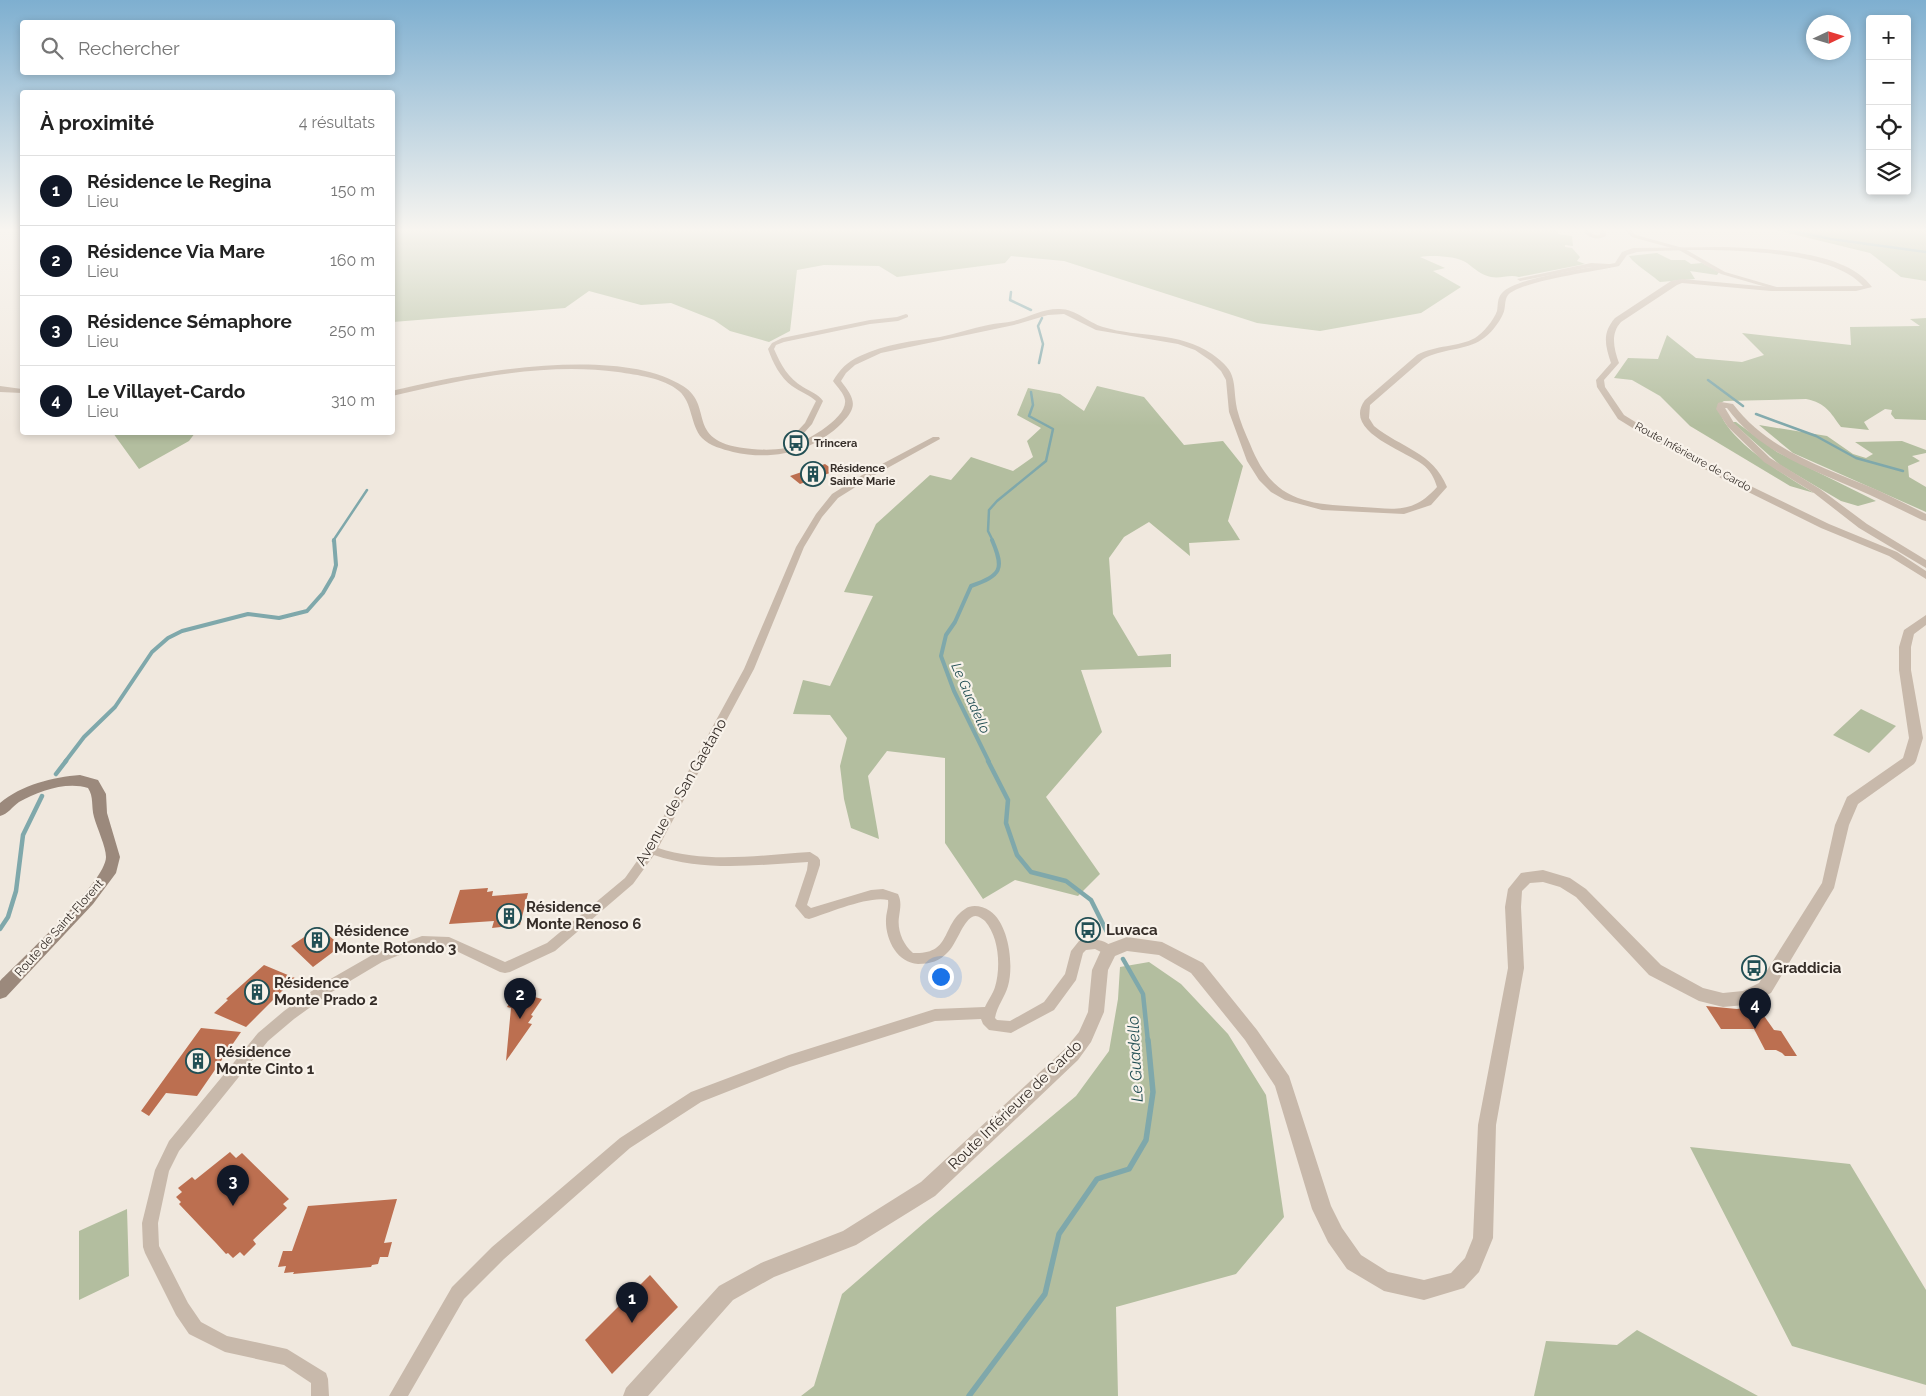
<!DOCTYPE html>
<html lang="fr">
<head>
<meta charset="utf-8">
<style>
  :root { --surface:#fff; --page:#f6f6f6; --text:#222; --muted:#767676; --line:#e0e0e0; --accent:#111827 }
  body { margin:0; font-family:Raleway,sans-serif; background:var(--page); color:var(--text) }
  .controls { position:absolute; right:15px; top:15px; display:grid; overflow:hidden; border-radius:5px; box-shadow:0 2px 8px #0003 }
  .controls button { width:45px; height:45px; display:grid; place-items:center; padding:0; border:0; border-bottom:1px solid var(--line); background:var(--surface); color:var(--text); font:25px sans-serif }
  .compass { position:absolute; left:1806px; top:15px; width:45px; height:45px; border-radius:50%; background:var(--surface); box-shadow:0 2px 8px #0003; rotate:86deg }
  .you { position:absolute; left:940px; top:976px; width:18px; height:18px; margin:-12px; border:4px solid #fff; border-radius:50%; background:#1a73e8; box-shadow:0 0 0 8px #1a73e833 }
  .badge { display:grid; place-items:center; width:32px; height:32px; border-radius:50%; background:var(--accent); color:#fff; font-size:16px; font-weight:700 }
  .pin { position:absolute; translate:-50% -41px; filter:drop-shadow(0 1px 2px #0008) }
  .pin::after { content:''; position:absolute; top:26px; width:18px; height:15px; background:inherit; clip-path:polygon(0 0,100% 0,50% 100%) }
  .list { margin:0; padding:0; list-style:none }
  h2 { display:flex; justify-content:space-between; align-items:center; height:65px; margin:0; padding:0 20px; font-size:21px }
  h2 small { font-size:16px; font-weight:400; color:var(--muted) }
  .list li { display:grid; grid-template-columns:32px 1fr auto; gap:15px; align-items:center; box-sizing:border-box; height:70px; padding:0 20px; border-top:1px solid var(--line) }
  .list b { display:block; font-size:19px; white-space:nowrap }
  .list p { margin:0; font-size:16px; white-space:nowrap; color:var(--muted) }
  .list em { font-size:16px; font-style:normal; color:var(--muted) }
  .icon { flex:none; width:28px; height:28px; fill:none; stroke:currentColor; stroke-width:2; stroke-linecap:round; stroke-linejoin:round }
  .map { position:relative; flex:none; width:1926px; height:1396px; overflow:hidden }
  .search { position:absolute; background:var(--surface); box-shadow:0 2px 8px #0003; left:20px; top:20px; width:375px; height:55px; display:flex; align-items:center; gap:12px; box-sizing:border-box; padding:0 18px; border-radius:5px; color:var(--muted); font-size:19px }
  .panel { position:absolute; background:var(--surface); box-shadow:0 2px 8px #0003; left:20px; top:90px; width:375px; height:345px; border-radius:5px }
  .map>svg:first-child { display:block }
  .green { fill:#b3be9f }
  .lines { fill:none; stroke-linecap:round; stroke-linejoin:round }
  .stream-far3 { stroke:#7fa8ab; stroke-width:2.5 }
  .stream-far2 { stroke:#7fa8ab; stroke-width:4 }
  .stream-far1 { stroke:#7fa8ab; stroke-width:4.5 }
  .stream { stroke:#7fa8ab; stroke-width:5.5 }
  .building { fill:#bc6f50 }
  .minor { fill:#c8b9ab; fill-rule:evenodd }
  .tertiary { fill:#c8b9ab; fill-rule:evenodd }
  .secondary { fill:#9b897c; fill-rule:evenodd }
  .labels { text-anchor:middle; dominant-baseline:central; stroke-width:4.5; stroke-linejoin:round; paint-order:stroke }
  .far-poi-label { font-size:11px; font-weight:bold; fill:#362e29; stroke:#f8f2ea; text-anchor:start }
  .far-street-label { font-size:11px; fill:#362e29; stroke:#f8f2ea }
  .street-label { font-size:12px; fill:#362e29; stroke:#f8f2ea }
  .water-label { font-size:14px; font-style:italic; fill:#224f54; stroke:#f8f2ea }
  .near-street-label { font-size:15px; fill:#362e29; stroke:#f8f2ea }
  .near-poi-label { font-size:15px; font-weight:bold; fill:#362e29; stroke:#f8f2ea; text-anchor:start }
  .near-water-label { font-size:16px; font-style:italic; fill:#224f54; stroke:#f8f2ea }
</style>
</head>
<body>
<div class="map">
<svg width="1926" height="1396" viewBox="0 0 1926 1396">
  <rect width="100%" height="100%" fill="#f0e8de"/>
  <path class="green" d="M393,230H1558V234L1572,236L1573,246L1565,245V247L1572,248L1580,257L1577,261L1585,264L1519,277C1509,274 1501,279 1491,277C1481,275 1475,269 1467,263C1457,256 1432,255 1420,257L1445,268L1433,271L1461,287L1421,313L1320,331L1257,323L1064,261L1011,256L1005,263L897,277L879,266L824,265L797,270L790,331L769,342L730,331L714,320L671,303L641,305L589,291L565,308L393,322Z
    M1776,230H1926V281L1901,277L1870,253Z
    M1657,253L1671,260H1685L1691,264L1702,263L1719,272L1717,275L1690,271L1695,279L1660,282C1652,275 1633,263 1629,256Z
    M1926,318V420L1895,419L1891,414L1892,410L1885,409L1864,422L1869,430L1841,427C1830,412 1826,403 1806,399L1724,401L1719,404C1717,435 1789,478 1814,493L1790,486L1690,426L1660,396L1632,380L1614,378L1628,358L1658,359L1667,335L1696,358L1742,362L1764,355L1742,333L1851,345L1850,327L1920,326L1910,319Z
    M1097,386L1144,397L1184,445L1223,441L1243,466L1228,521L1240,540L1189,543L1190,556L1149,522L1124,537L1109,558L1113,614L1138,656L1171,654V667L1081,670L1102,732L1046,797L1100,874L1078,896L1015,880L983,899L945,843V758L887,751L868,776L879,839L851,828L844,799L840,766L847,738L830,715L793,714L803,680L830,686L873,596L844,592L876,524L930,475L951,480L971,457L1013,471L1033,457L1027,441L1041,428L1017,415L1028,388L1060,394L1084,411Z
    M1732,422H1736L1777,452L1876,501L1858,506L1841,501L1780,465Z
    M1759,425L1827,436L1853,454L1866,458L1873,454L1855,442L1902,441L1926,450V453L1912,456L1920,461L1908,466L1909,477L1926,487V512L1793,453Z
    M113,433H195L189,441L139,469Z
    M1861,709L1896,726L1869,753L1833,735Z
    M1149,962L1181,984L1228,1034L1266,1095L1284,1217L1236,1274L1116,1307L1118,1396H801L814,1386L842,1294L924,1223L1076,1096L1109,1051L1118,999L1120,967Z
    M1690,1147L1850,1164L1926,1290V1385L1792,1346Z
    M127,1209L129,1276L79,1300V1231Z
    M1637,1330L1758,1396H1534L1546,1341L1617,1345Z"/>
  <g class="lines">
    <path class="stream-far3" d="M1788,230L1831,239L1926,252
      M1011,292L1010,300L1031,310
      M1039,363L1043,344L1038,326L1042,318
      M1708,380L1743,406
      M1756,414L1816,436L1856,458L1903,471
      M333,541L367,490
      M993,541L988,531L989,510L997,501L1046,461L1053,429L1029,416L1033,405L1031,392"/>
    <path class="stream-far2" d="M65,762L84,737L115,707L152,652L168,638L182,631L248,614L279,618L307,611L323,593L333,576L336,565L334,540
      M989,762L954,691L941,656L946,635L955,622L971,586C1001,575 1005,570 992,540"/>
    <path class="stream-far1" d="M988,761L1008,800L1006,823L1017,855L1031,872L1066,881L1091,900L1108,934
      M56,774L66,761
      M0,929L8,917L16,891L23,835L42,796
      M1123,959L1143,994L1148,1042"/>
    <path class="stream" d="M969,1396L1045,1294L1059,1234L1097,1179L1129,1169L1146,1140L1153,1092L1148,1040"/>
  </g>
  <path class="building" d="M825,464L835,471L800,484L790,476Z
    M488,888L487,892L493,891L492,896L528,893L520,925L492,928L494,921L449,924L460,890Z
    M319,927L341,946L313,967L291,946Z
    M264,965L295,978L246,1027L214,1013L228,1000L226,999Z
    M521,985L536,990L531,996L542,999L531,1015L533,1016L528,1023L532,1024L506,1061L511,1008L507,1007Z
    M1706,1006L1737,1009L1757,1006L1774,1030L1781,1031L1797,1056H1785L1782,1053L1776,1050H1765L1754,1029H1721Z
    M201,1028L241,1032L197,1096L166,1093L149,1116L141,1111Z
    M230,1152L236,1158L242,1153L289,1199L283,1204L287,1208L253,1240L256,1244L244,1256L240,1252L233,1258L228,1253L226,1254L216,1243L179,1204L181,1202L176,1197L182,1192L178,1188L192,1177L195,1180Z
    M397,1199L384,1243L392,1242L388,1257H380L378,1264L372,1265L371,1267L293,1274L294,1272L284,1273L286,1266L278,1267L283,1251H292L308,1206Z
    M650,1275L678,1307L612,1374L585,1340Z"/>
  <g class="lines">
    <path class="minor" d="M1583,230H1588C1591,234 1595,236 1600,235V230H1606V236C1597,241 1588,238 1583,230Z
      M1625,230H1631L1636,235L1683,248L1725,272L1783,289L1780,291L1721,274L1679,250L1632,237Z
      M1591,263L1609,264L1612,266L1609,268L1591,267L1520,281L1517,279Z
      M906,314L908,315V317L898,321L870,324L784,342L776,345L774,349C781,365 788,378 803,387C811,392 818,394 823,401L812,424L796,442L790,452H784L783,450L790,439L805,423L816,401C810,395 800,392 792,386C780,377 773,363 768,349L772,343L782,338L870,320L897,317Z
      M933,437H939L940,439L873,476L838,498L822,517L804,547L754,669L658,848C707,864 760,855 810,852L818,857L820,860V865L807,905L811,908L871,890L883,889L898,894C902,902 900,909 899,917C897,930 903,945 913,953C952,955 941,925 965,909C972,904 982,906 990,911C1009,924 1014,965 1008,986C1005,997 997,1006 995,1018L997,1020L1010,1021L1044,1002L1065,974L1071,951L1079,941C1090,937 1109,939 1115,951L1113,955L1109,956L1095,949L1086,950L1083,953L1076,980L1054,1010L1011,1033L989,1030L983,1024L981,1019L935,1021L790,1067L701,1102L630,1148L504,1259L464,1299L408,1396H389L452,1287L492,1247L620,1138L691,1092L789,1055L935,1009L985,1007C988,1000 993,994 995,987C1001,967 999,937 985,921C981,918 977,914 972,917C962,923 957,943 948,952C940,961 930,964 918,964C897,963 885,939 886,919C886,913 889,907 888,900C870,895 828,913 809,919L805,918L795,906L807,870L808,862C756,865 704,872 654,855L633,884L555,951L510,972L505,973L500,972L448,947L422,946L382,962L330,993L294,1019L268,1041L179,1151L169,1171L158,1223L159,1246L188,1303L201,1322L227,1336L287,1349L326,1373L328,1379L329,1396H311V1383L284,1365L225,1352L189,1334L176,1315L145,1253L143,1247L142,1223L155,1170L169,1141L258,1033L284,1011L320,985L374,954L422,936L449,937L505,962L547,943L625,878L647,847L744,669L796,547L816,514L832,494L867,472Z"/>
    <path class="tertiary" d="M1725,247C1767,249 1845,250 1872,287L1856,291H1771L1682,283L1677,285L1621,322C1610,334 1614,349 1619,363L1604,380L1605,387L1624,415L1650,431L1734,478L1829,524L1897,552L1926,571V579L1889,556L1821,528L1728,482L1644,435L1618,419L1597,387L1596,380L1611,363C1605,345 1602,333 1615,318L1671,281L1682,279L1771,287L1863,286C1827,244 1689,249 1637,252L1627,255L1619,266C1598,271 1520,281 1508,295C1504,300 1506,308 1503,314C1499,323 1490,335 1481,340C1467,350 1440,349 1423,359L1370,405L1369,418L1374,426C1401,448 1433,452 1447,487L1431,505L1404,514L1322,510L1285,500L1271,492L1259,480L1247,461L1229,412L1226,380L1221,371L1211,361L1195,350L1178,344L1096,330L1064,314L1048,315L1014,325L881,353L855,365L846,373L841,381C854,398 859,406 842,423C813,452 773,461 733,452C722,449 710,446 702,438C690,425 693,403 679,391C664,378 637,375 618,372C545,362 463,379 392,396V391C464,373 618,344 683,386C716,407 682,443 752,449C763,450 775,450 786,448C802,444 848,419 845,400C844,393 837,387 833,381C840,369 847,362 860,356C885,344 913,341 940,337C956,334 972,328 988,325C997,323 1005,323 1014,321C1029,317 1042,309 1058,309C1075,308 1087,322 1103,327C1139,338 1179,331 1212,354C1239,373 1232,381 1237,409C1240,421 1245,433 1250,444C1273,502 1305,504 1362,507C1395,509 1413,514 1437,487C1434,477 1430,470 1422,464C1404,450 1342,431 1365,400L1417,355C1435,345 1459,347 1475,338C1483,333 1494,320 1497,311C1498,306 1497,298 1502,293C1517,277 1590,268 1615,263L1622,252L1633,248Z
      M0,386L22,389V393L0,392Z
      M1721,402L1733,404C1768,451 1826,468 1877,490C1894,498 1910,506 1926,514V521L1922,520C1905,512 1888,503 1870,495C1820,472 1761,455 1727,408H1725L1734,423L1770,458L1820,489L1867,524L1926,560V568L1859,528L1814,493L1764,462L1728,427L1716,409L1718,403Z
      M1926,615V625L1914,634L1911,647V670L1923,738L1916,761L1914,764L1858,804L1849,825L1834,888L1771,993L1745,1005L1723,1007L1699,1001L1649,975L1576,897L1560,887L1543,882L1530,883L1522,891L1521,907L1524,968L1496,1125L1493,1238L1479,1272L1464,1288L1424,1300L1384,1291L1347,1269L1328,1242L1312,1209L1275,1086L1245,1040L1191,973L1159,955L1127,951L1115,956L1108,970L1104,1012L1091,1042L1078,1060L935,1196L856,1245L774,1277L733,1300L648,1396H623L626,1388L719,1286L761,1263L843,1231L921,1182L1066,1048L1079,1032L1088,1012L1092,970L1103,946L1127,937L1162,942L1203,963L1257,1030L1289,1076L1331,1206L1342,1228L1361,1255L1388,1272L1424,1280L1451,1273L1465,1258L1473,1238L1478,1125L1508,968L1505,907L1508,889L1521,873L1543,870L1570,878L1586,889L1661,965L1703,988L1723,993L1743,991L1759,983L1822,883L1835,825L1847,797L1903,758L1909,738L1899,670V647L1904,630Z"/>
    <path class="secondary" d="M80,775L98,780L106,794L107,813L120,857L116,873L93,904L6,997L0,999V981C20,960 106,882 106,857C106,847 97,828 94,817C91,806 94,797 88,788C67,781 38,791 19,802C12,807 8,814 0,816V803C21,785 53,777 80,775Z"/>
  </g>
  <linearGradient id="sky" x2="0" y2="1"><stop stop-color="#7eafd0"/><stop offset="0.54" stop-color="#f8f5f0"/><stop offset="1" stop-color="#f8f5f0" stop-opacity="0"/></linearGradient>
  <rect width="1926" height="426" fill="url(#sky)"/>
  <defs>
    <symbol id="bus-ring" viewBox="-11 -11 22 22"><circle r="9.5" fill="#f8f2ea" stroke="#224f54" stroke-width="1.5"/><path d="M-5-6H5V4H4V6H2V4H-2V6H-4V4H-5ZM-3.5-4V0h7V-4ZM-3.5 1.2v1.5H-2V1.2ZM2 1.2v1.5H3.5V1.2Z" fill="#224f54"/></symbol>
    <symbol id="building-ring" viewBox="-11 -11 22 22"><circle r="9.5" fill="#f8f2ea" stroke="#224f54" stroke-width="1.5"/><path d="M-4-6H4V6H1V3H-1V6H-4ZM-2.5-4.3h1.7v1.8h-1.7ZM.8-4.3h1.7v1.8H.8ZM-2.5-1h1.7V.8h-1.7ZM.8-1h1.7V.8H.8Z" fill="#224f54"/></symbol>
  </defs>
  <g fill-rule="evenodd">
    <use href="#bus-ring" x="782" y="429" width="28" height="28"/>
    <use href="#building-ring" x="799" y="460" width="28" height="28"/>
    <use href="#building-ring" x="495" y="902" width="28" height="28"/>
    <use href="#bus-ring" x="1074" y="916" width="28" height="28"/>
    <use href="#building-ring" x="303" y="926" width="28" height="28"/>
    <use href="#bus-ring" x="1740" y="954" width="28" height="28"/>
    <use href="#building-ring" x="243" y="978" width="28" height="28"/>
    <use href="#building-ring" x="184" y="1047" width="28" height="28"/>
  </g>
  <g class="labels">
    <g class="far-poi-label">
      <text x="814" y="443">Trincera</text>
      <text x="830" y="468">Résidence<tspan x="830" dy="13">Sainte Marie</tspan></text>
    </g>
    <g class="far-street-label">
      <text transform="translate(1693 457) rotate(29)">Route Inférieure de Cardo</text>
    </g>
    <g class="street-label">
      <text transform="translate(59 928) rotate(-48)">Route de Saint-Florent</text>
    </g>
    <g class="water-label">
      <text transform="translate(971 698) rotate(66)">Le Guadello</text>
    </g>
    <g class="near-street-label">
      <text transform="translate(681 792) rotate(-60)">Avenue de San Gaetano</text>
      <text transform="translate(1015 1105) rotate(-44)">Route Inférieure de Cardo</text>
    </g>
    <g class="near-poi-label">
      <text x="526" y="907">Résidence<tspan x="526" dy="17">Monte Renoso 6</tspan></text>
      <text x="1106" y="930">Luvaca</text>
      <text x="334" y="931">Résidence<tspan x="334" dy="17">Monte Rotondo 3</tspan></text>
      <text x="1772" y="968">Graddicia</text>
      <text x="274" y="983">Résidence<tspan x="274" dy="17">Monte Prado 2</tspan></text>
      <text x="216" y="1052">Résidence<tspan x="216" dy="17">Monte Cinto 1</tspan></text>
    </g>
    <g class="near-water-label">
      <text transform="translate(1135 1059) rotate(-93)">Le Guadello</text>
    </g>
  </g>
</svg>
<div class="controls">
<button>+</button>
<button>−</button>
<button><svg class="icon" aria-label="locate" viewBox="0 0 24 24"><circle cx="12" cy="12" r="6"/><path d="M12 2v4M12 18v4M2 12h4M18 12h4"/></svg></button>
<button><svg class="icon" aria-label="layers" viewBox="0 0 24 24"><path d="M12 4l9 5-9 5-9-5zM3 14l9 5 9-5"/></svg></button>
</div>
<svg class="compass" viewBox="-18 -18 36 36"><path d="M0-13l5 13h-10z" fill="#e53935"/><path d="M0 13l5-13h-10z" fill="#767676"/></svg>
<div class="you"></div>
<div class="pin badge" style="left:632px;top:1323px">1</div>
<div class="pin badge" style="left:520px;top:1019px">2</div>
<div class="pin badge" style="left:233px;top:1206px">3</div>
<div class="pin badge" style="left:1755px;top:1029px">4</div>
<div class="search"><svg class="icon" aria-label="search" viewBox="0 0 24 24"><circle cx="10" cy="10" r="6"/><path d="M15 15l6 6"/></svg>Rechercher</div>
<section class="panel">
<h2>À proximité<small>4 résultats</small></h2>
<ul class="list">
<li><span class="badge">1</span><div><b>Résidence le Regina</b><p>Lieu</p></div><em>150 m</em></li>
<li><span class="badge">2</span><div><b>Résidence Via Mare</b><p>Lieu</p></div><em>160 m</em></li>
<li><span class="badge">3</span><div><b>Résidence Sémaphore</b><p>Lieu</p></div><em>250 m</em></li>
<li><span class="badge">4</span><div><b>Le Villayet-Cardo</b><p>Lieu</p></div><em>310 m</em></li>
</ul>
</section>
</div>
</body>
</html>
